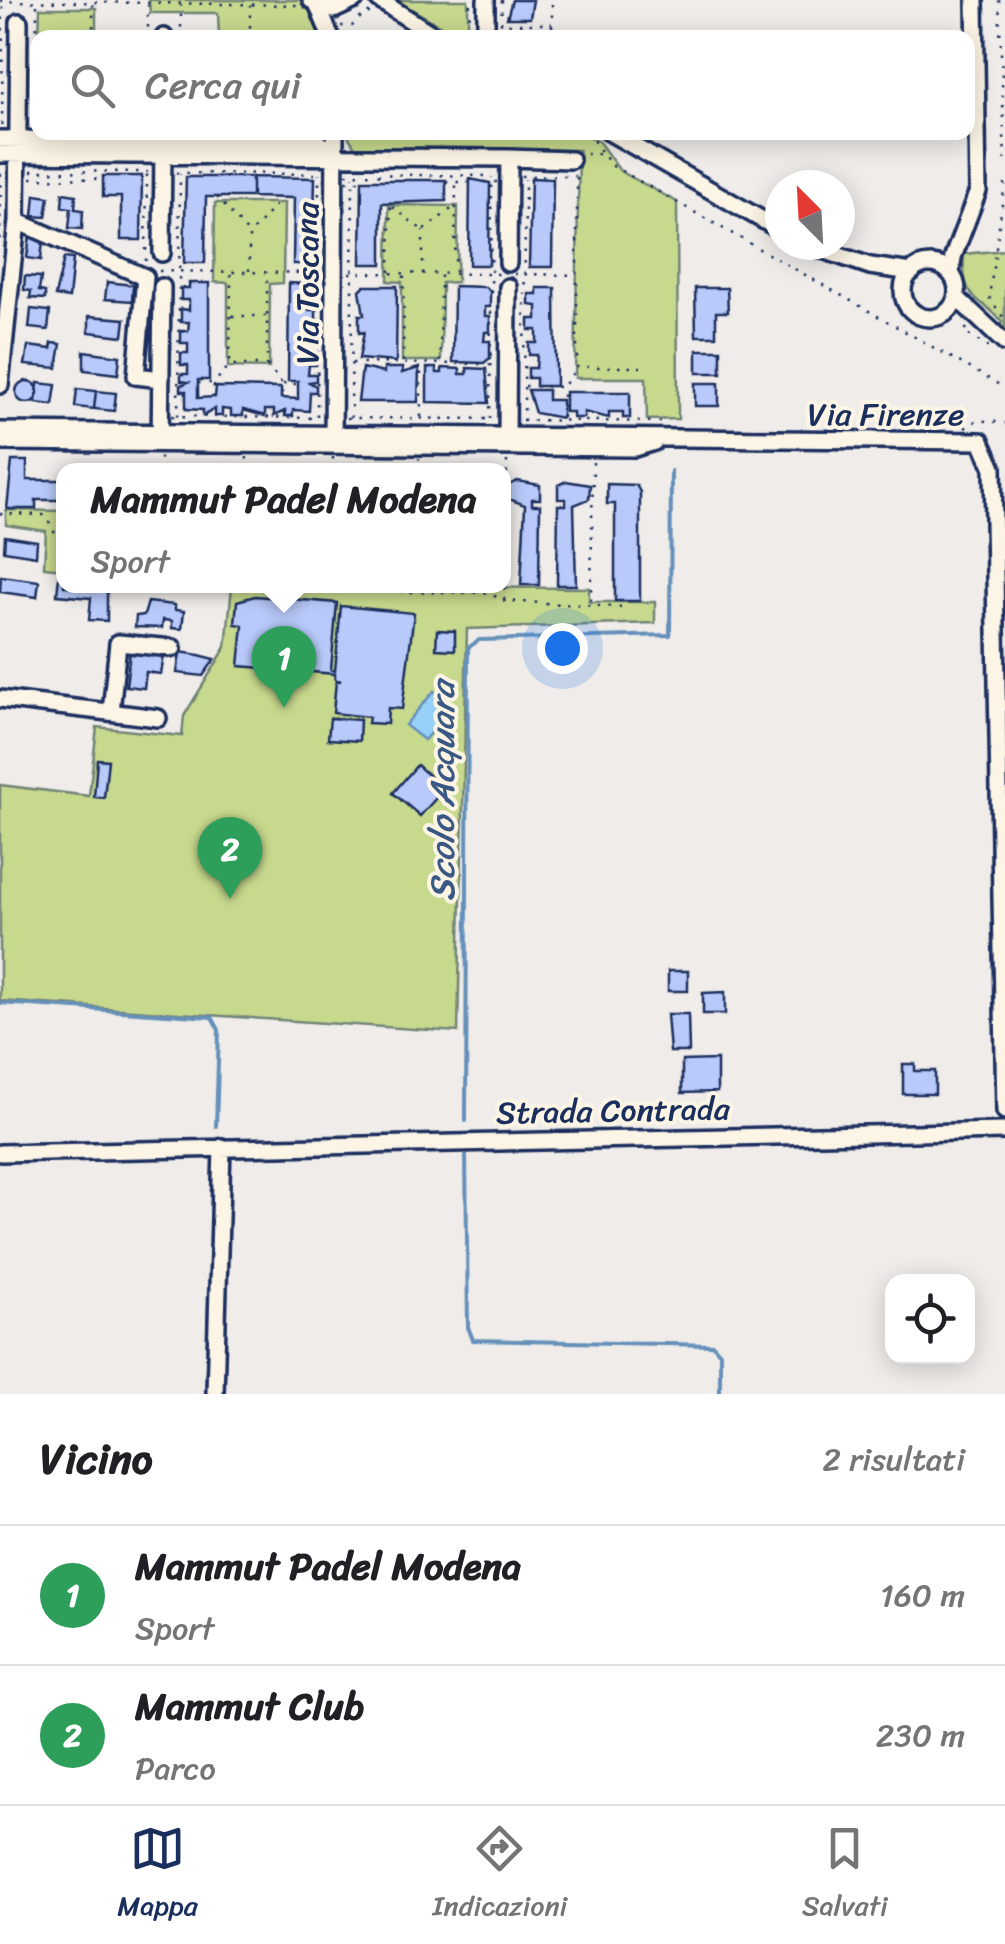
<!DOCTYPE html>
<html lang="it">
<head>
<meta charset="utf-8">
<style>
  :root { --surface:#fff; --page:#f2f2f2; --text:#202124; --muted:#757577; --line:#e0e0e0; --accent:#1b2f5e }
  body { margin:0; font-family:Sriracha,sans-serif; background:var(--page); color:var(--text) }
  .controls { position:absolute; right:30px; bottom:30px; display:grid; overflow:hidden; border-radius:20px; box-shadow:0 5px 25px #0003 }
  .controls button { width:90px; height:90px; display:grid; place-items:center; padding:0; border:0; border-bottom:2px solid var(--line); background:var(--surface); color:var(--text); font:50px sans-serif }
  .compass { position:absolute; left:765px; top:170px; width:90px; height:90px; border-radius:50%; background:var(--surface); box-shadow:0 5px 25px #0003; rotate:336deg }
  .you { position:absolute; left:562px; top:648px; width:35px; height:35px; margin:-25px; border:8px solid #fff; border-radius:50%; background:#1a73e8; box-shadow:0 0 0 15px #1a73e833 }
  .badge { display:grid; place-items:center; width:65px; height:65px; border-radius:50%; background:var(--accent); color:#fff; font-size:32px; font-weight:700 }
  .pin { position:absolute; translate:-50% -82px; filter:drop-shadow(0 2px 5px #0008) }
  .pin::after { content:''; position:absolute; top:52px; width:35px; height:30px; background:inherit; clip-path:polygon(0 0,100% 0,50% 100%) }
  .popup { position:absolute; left:56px; top:463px; width:455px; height:130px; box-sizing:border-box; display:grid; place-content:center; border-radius:20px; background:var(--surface); filter:drop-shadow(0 2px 8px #0005); font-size:32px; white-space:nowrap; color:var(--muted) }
  .popup b { font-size:38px; color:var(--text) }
  .popup::after { content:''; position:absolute; left:50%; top:100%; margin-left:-20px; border:20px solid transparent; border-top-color:var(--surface) }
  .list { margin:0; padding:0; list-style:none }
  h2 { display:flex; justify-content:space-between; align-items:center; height:130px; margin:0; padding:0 40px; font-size:42px }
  h2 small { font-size:32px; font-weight:400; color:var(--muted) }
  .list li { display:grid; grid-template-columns:65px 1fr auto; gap:30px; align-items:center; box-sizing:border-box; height:140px; padding:0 40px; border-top:2px solid var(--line) }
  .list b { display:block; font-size:38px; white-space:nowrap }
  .list p { margin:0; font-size:32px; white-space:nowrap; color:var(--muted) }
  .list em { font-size:32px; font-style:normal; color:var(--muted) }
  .icon { flex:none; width:55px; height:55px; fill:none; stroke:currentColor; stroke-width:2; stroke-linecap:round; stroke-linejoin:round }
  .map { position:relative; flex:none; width:1005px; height:1394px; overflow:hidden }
  .search { position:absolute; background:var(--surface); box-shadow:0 5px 25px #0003; left:30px; right:30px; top:30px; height:110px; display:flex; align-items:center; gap:25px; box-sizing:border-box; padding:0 35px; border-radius:20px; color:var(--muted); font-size:38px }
  .sheet { height:410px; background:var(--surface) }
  nav { display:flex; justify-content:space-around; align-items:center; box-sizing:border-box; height:140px; border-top:2px solid var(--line); background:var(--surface); font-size:28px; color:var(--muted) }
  nav a { display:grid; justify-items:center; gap:5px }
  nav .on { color:var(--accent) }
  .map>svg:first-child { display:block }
  .green { fill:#c7d98d; stroke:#718476; stroke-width:2.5 }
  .water { fill:#97d1f7; stroke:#6590ba; stroke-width:2.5 }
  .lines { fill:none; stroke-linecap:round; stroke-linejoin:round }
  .stream { stroke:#6590ba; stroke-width:4 }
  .building { fill:#b9cafa; stroke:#1b2f5e; stroke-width:2.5 }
  .minor-casing { stroke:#1b2f5e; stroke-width:22 }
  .path { stroke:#1b2f5e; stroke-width:2.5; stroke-dasharray:2.5 8; stroke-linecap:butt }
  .minor { stroke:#fcf5e5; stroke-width:15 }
  .labels { text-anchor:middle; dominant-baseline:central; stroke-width:8; stroke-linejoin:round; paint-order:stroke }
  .street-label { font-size:32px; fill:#1b2f5e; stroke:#fcf5e5 }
  .water-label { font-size:35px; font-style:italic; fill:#3a5884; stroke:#fcf5e5 }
</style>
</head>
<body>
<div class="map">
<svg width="1005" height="1394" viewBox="0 0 1005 1394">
  <rect width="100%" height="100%" fill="#efece9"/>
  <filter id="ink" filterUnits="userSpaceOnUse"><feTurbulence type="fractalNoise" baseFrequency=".01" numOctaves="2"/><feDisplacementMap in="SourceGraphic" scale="20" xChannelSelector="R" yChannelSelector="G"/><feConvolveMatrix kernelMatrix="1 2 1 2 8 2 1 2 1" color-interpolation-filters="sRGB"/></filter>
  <g filter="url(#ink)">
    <path class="green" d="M149,0H302L318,16L329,37H219L218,13H150Z
      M396,0H468V37H460Z
      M40,8H96V37H39Z
      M346,133H582L599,142L620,171L677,202L678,419L647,420L646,378H575L579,150L355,147Z
      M215,203H284L283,283L270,284L269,368L228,367V283L214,282Z
      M389,205L458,206L457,282L442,283L441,361H402V282L388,281Z
      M1005,250V334L1000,329L1002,321C979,296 961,301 964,254Z
      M6,510L64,511V569L44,567L46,531L6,525Z
      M232,586L589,588V602H655V623L467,629L458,1032L0,1001V785L89,796L97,727L182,736L184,716L226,647Z"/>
    <path class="water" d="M434,691L453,707L424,740L405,725Z"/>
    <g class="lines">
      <path class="stream" d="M0,1003L212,1017L219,1030L216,1126
        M466,1121L468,648L479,640L670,635L671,471
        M466,1155L468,1327L473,1340L713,1345L720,1353V1394
        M206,1394L213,1174"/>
    </g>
    <path class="building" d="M533,0L530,18H507L512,0Z
      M103,176H142L141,240H121V197H103Z
      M186,177H252V197H206L205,263H184Z
      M252,177L315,178L313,264H293L294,198L252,197Z
      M531,178L553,179L552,267H529Z
      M470,179L490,183L489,265H469Z
      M446,180V201L382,203V264H361L362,180Z
      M63,193L76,195L75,209L83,210L82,229L69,228L71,208L62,207Z
      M35,195L49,197L46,217L33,216Z
      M30,235L43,241L41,260L27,258Z
      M64,258L73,259L69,298L55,296Z
      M25,276L41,277L39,291L45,292V299L30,298L31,291L24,290Z
      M107,282L133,285L132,301L105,299Z
      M189,283H209V380H198V398L215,397L216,387L281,388V398L298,399V381H288L289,283L308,284L309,288L317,289V301H309V310H316V322H309V332H317L316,344H309V354H316V365H309L308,374H316V381L309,382L316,386V392H310L309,411L293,410V416H285V411L274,416V410H265V416L243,410V416H231V410L222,409V416H215V409L203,416V410L186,409V391H181V385L188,382L181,381V374H188V365H181V353H188V343H181V331H188L189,322H181V309L189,310V300H181V288H189Z
      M364,286H397L396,362L359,359L364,332L359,333V315H364L360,290Z
      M454,286L485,287L490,291V307H485V316H490V332H485L484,341H490V358L484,363L453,362Z
      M537,288H555L556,386H536V378H528V368H536L537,355H529V343H537V330H529V319H537V306L529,305V294H537Z
      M695,288H727L728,312H716V336H696Z
      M31,309L50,311L48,330L29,328Z
      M89,316L125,319L123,336L89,332Z
      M52,343L61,344L57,368L25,365L28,346L51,349Z
      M697,350H721V373H697Z
      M84,351L120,356L118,374L84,370Z
      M362,368L384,373V368H403L402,373L419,368L418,402H358Z
      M427,368H436L437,373H442V368L460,369V374H467V368L486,369L489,403L427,402Z
      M16 392a11 11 0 1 1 22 0a11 11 0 1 1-22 0Z
      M38,383L56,385L53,405L36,403Z
      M695,383H719V406H695Z
      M77,389L96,391L94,409L75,407Z
      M528,390H548V400H562V418L535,413Z
      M96,391L116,393L114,411L94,409Z
      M565,392H630V418H623V412H609V418L584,412V418H573V412H565Z
      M12,461H27V480H64V500H36V509H7Z
      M517,481L540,485V499H532V505H540L539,585H521L525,505L509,499V485Z
      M566,481L590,485L589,499L574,505L576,585H557L558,505H566V499H558V485Z
      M607,484L636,485L640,492V601H615V504H607Z
      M5,536L37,541L36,556L4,551Z
      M1,576L39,581L37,597L0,592Z
      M59,576L64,577V586H107V621L89,620L91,598L57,595Z
      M255,596L337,603L331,670L335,671L341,606L414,613L402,709L388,708L387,724L368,723L369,717L333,713L336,681H341L335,679V674L239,666L243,625L235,624L237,601Z
      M148,602L175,605V610L184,611L182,629L172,628V621L163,620L162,628L135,627L136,616L144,615Z
      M437,630L455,631V650L436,649Z
      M130,651L164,655L161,674L146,672L144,688L126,686Z
      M180,652L199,655L215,659L203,676L177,673Z
      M330,718L360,720L359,741L328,739Z
      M97,759L108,760L104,798L94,797Z
      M417,765L444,789L420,816L393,793Z
      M668,971H688V991H668Z
      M725,992V1014H703V993Z
      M667,1014H688L689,1052H670Z
      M717,1060V1092L682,1093V1061Z
      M903,1064H915V1071H935V1094H903Z"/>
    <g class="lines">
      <defs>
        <path id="minor" d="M311,0L334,10L355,0
          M379,0L438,38
          M318,6L331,38
          M164,38V37
          M486,38V0
          M609,132L780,230
          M0,139L318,142L335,154
          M0,154L509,158L508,263
          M509,158L571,160
          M17,221L145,277L136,376L161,379
          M808,245L870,266L912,272
          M162,253L163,146
          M903 291a27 27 0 1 1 54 0a27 27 0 1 1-54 0Z
          M951,274L953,257L978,191L975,0
          M957,298L1005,343
          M0,385L17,221L19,22
          M0,431L981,441L993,468L1005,1111
          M0,442L635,448L654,442
          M160,443L162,287
          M333,443L335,132
          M507,443L508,287
          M0,699L158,718
          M111,712L118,643L173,648
          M0,1153L1005,1131
          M215,1394L222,1147"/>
      </defs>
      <use href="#minor" class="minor-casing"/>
      <path class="path" d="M502,0L501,24H552
        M999,0L1005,161
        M0,1L298,5
        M341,26H352L364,14L373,12
        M93,38V4
        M148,38V5
        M181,38V5
        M250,38V5
        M469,38L470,0
        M552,38V0
        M36,123L37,1
        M2,125L3,3
        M587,132L611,165L1005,388
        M586,154H603
        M31,171L148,172
        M176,173L323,174
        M346,174L493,176
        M521,176H577
        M577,177V367H641
        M31,178L103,179
        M346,181H362
        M446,182H470
        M484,182H497
        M1005,183L989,297L1005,320
        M217,197L249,234
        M393,207L422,230
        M424,230L454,207
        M0,239L1,168
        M146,261L147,174
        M159,271L321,273
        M249,271V235L282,198
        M390,272L391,203
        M455,272L456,182
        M349,273L501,274
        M231,274L230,365H267V272
        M423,274V231
        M514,274L577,275
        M232,316H267
        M967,328L964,332L991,349
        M403,362L404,275
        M440,362L441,275
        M352,363L489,364
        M267,365L282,384V398
        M198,383H212
        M283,384H298
        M525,386L563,387L577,367
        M213,398L214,383L230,365
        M172,416L319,418
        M178,416L180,174
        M317,416L319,174
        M421,417V365
        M347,418L494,419
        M351,418L353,176
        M563,418V387
        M490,419L492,177
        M522,420L669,422
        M524,421L525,179
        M965,428L977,420L1005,423
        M160,470V457
        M246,470L247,456
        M333,470V457
        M419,470V458
        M0,514L45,515L64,550
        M328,586L337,591L489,593L504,601L622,607
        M504,600L507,459
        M591,601L593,459"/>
      <use href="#minor" class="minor"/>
    </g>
  </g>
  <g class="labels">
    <g class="street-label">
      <text transform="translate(307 283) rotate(-90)">Via Toscana</text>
      <text x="886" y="414">Via Firenze</text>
      <text transform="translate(613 1111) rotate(-1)">Strada Contrada</text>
    </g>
    <g class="water-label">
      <text transform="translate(442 791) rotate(-90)">Scolo Acquara</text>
    </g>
  </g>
</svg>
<div class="controls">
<button><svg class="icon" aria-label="locate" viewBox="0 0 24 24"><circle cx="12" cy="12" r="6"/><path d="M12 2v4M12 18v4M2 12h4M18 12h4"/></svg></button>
</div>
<svg class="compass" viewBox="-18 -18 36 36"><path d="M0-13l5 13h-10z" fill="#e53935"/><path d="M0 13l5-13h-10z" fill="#757577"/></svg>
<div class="you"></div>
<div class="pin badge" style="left:284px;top:708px;background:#2e9e5b">1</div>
<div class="popup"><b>Mammut Padel Modena</b>Sport</div>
<div class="pin badge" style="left:230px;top:899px;background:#2e9e5b">2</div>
<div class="search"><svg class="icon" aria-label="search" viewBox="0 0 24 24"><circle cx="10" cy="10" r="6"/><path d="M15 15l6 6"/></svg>Cerca qui</div>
</div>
<section class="sheet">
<h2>Vicino<small>2 risultati</small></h2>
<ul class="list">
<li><span class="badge" style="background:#2e9e5b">1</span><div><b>Mammut Padel Modena</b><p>Sport</p></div><em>160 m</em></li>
<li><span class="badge" style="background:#2e9e5b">2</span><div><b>Mammut Club</b><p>Parco</p></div><em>230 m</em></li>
</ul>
</section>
<nav>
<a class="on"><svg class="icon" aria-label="map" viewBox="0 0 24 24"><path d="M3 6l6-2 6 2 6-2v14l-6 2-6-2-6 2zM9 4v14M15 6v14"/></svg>Mappa</a>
<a><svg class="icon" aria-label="directions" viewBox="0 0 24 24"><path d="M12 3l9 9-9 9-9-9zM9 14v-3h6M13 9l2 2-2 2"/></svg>Indicazioni</a>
<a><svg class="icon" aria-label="saved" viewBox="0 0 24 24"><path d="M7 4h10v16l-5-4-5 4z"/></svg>Salvati</a>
</nav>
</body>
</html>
